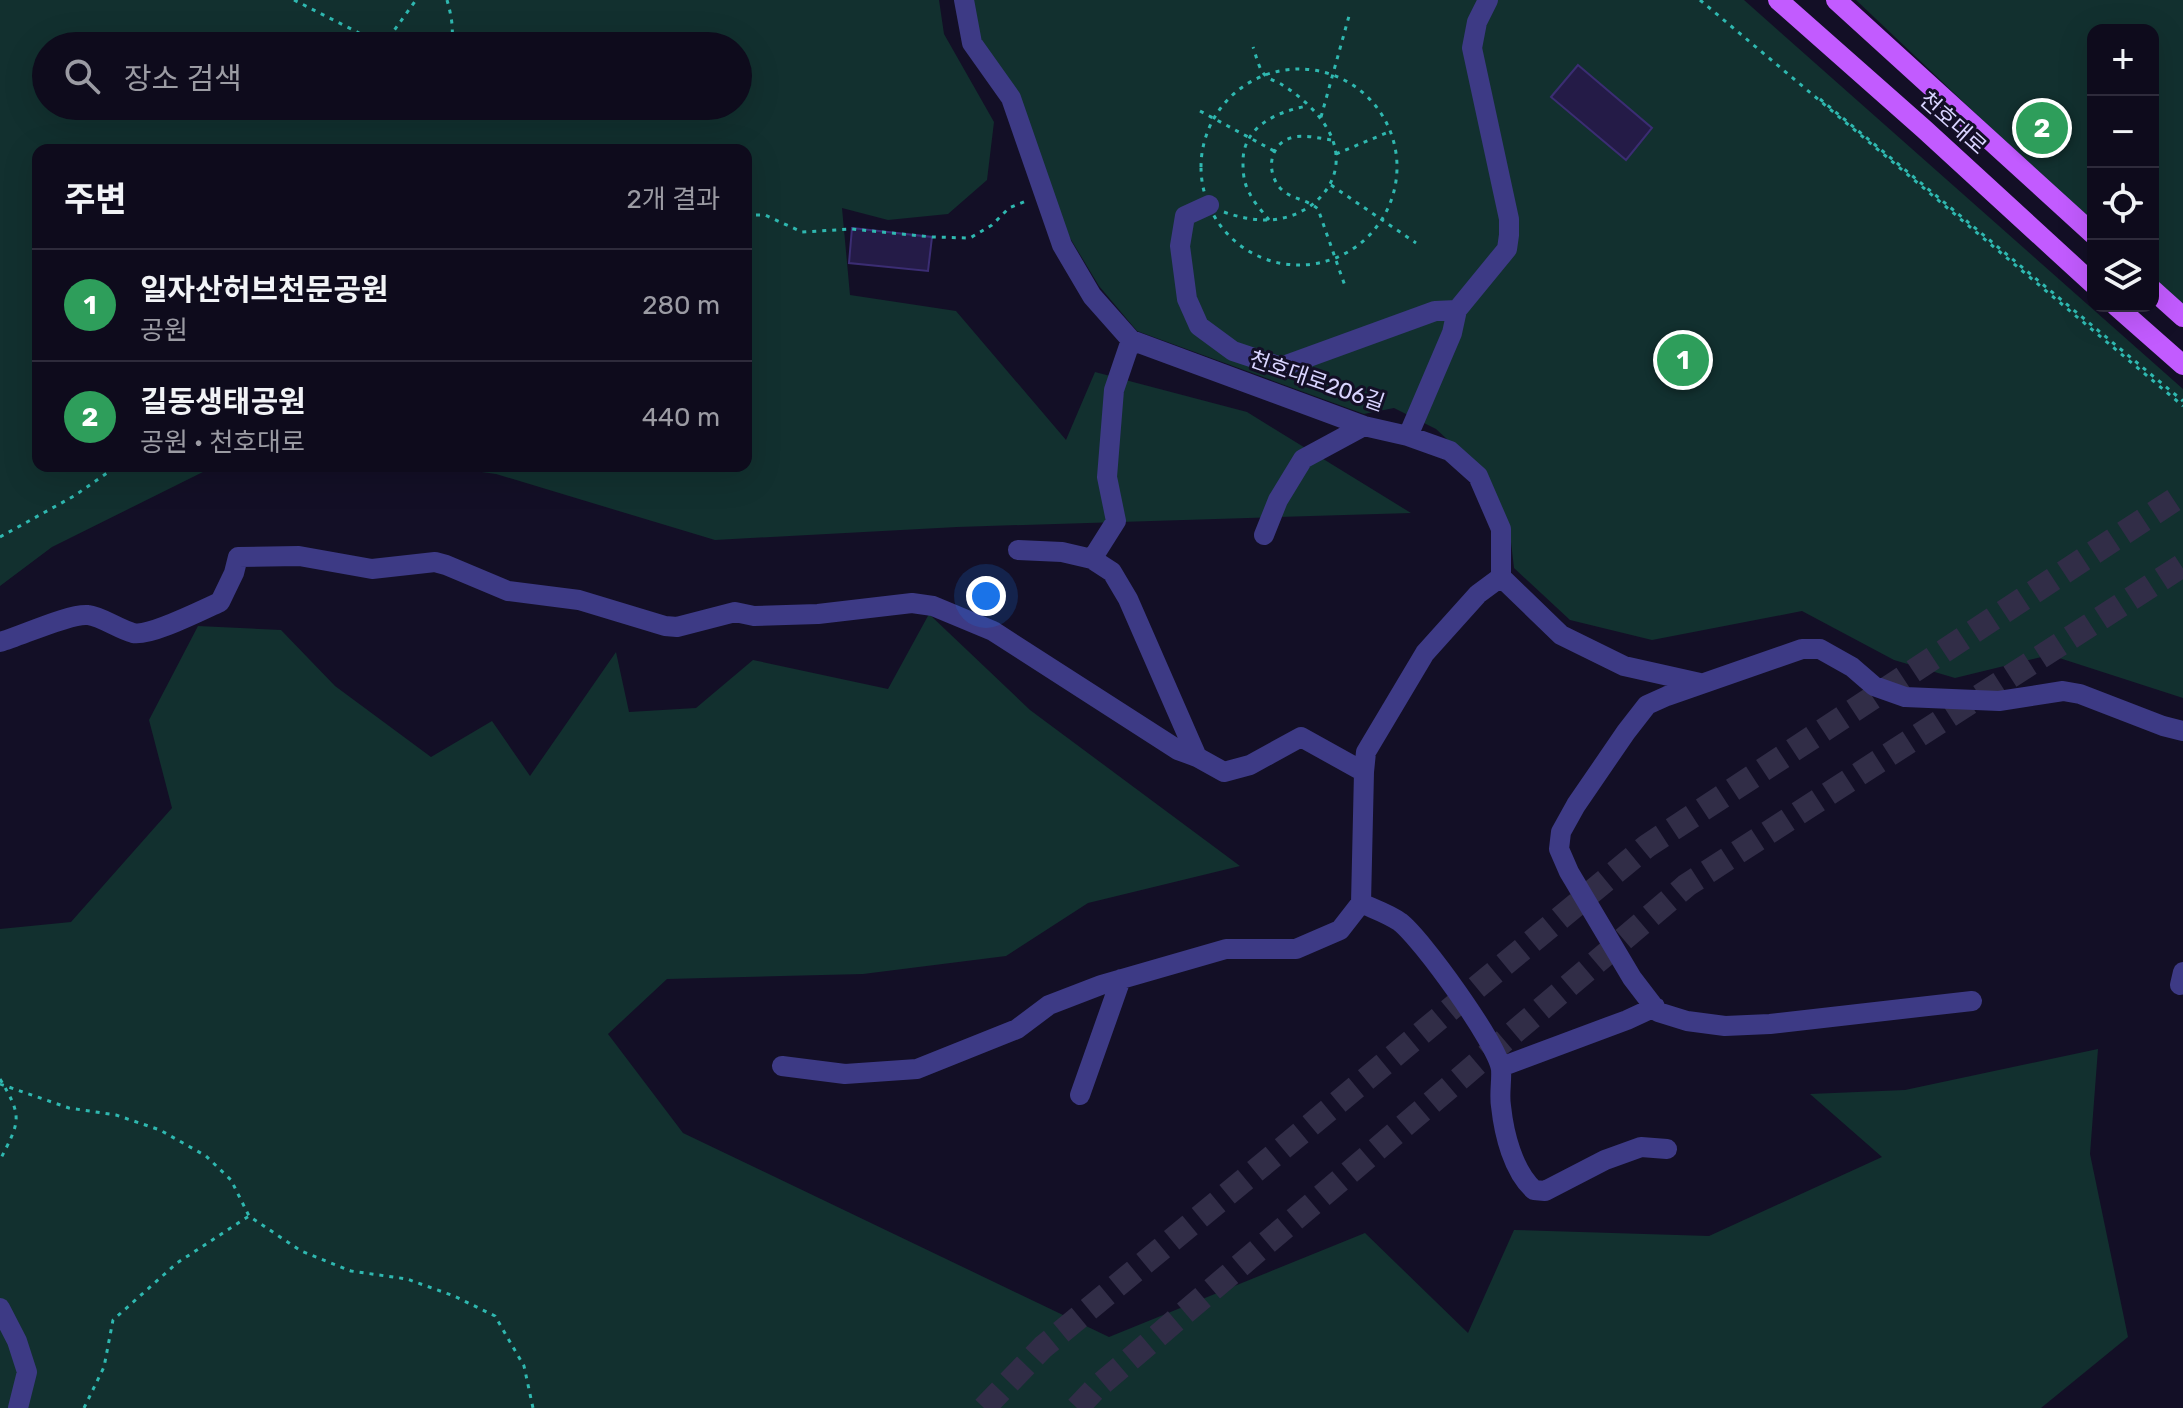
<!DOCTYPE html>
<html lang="ko">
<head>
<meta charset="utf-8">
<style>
  :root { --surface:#0e0b1c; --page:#171425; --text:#f1f3f6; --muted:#9b9ba3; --line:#2e2b3b; --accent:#db2777 }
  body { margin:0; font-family:Rubik,"Noto Sans KR",sans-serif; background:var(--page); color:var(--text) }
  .controls { position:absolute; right:24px; top:24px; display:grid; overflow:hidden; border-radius:16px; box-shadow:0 8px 32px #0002 }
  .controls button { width:72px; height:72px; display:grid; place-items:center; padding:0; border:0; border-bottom:2px solid var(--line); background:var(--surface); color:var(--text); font:40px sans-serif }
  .you { position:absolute; left:986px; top:596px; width:28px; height:28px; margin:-20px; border:6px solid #fff; border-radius:50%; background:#1a73e8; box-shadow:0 0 0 12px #1a73e833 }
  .badge { display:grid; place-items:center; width:52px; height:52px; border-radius:50%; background:var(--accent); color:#fff; font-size:26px; font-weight:700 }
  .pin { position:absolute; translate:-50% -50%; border:4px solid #fff; box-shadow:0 2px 8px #0006 }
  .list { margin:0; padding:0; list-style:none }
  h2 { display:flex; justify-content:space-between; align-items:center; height:104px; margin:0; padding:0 32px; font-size:34px }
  h2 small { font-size:26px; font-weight:400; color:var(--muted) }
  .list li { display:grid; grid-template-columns:52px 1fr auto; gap:24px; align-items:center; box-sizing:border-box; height:112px; padding:0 32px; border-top:2px solid var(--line) }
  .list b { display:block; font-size:30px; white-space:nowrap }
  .list p { margin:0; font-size:26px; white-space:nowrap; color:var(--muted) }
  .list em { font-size:26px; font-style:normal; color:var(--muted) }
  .icon { flex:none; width:44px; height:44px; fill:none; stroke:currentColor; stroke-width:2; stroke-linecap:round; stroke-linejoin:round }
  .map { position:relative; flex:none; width:2183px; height:1408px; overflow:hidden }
  .search { position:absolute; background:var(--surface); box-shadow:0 8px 32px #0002; left:32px; top:32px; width:720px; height:88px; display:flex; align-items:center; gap:20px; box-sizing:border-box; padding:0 28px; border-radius:44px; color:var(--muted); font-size:30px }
  .panel { position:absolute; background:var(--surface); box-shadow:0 8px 32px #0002; left:32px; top:144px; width:720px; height:328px; border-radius:16px }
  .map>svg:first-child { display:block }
  .green { fill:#12302f; fill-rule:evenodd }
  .building { fill:#241b47; stroke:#3b2d73; stroke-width:2 }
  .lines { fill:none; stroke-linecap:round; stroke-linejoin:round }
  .highway-tunnel { stroke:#312d47; stroke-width:24; stroke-dasharray:24 12; stroke-linecap:butt }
  .path { stroke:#2fb8b0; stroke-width:3; stroke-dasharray:4 6; stroke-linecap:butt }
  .minor { stroke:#3d3a85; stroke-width:20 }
  .major { stroke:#c25bff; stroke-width:20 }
  .labels { text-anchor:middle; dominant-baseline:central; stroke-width:6; stroke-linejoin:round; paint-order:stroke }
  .street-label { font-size:22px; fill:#d9d4ff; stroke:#130f26 }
</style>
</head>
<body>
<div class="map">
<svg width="2183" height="1408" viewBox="0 0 2183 1408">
  <rect width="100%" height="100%" fill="#130f26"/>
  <path class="green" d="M0,0H939L944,34L994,122L987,180L948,214L888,220L842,208L850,295L956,311L1066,440L1095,372L1247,412L1411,513L957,527L715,540L496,474L439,466H746V150H38V466H215L52,547L0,586ZM46,46H738V106H46Z
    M971,0H1744L2183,389V698L2050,655L1955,678L1894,660L1802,611L1652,640L1570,620L1514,568L1509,525L1489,478L1436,429L1394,408L1364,414L1137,331L1099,286L1070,238L978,36Z
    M1856,0H2183V311L2153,282V30H2093V225Z
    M929,614L1030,710L1240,866L1088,903L1006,956L863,974L667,979L608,1034L683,1133L1109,1337L1365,1233L1468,1333L1514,1230L1709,1236L1882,1157L1810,1094L1905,1090L2098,1049L2090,1154L2128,1337L2041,1408H0V929L71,922L172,808L149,720L198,626L281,630L335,686L431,757L492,721L530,776L616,652L629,712L696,708L753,660L888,689Z"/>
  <path class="building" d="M1578,65L1652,128L1626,160L1551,97Z
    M852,228L932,237L928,271L849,263Z"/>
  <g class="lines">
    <path class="highway-tunnel" d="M984,1408L1043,1347L1647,846L2183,494
      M1077,1408L1094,1390L1687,885L2183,565"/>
    <path class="path" d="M294,0L361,34L378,46
      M447,0C451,14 455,32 450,46
      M1700,0L2183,406
      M383,46L416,0
      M1201 167a98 98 0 1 1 196 0a98 98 0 1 1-196 0Z
      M1820,99L2183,401
      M1200,111L1274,151
      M1321,117L1349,16
      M1331,140C1319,138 1306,135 1294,137C1270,142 1265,170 1280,188C1290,199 1307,199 1318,209L1345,286
      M1336,154L1391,131
      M1331,185L1416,243
      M1224,212C1238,217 1252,220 1266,220C1307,220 1346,186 1334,144C1327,119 1302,97 1281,84C1277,82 1269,79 1265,75C1259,70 1256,55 1253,47
      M746,215H765L802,232L852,229L932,237L970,238L992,225L1009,208L1026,201
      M1269,220C1263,212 1254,203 1250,194C1244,184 1243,174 1243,163C1242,127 1276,112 1307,106
      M0,537L74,496L117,466
      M0,1079C23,1117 20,1121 0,1160
      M0,1084L69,1108L116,1115L160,1130L206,1156L231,1180L249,1216L301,1251L351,1271L407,1279L454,1296L495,1316L524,1366L533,1408
      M84,1408L104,1367L113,1320L177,1263L249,1216"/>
    <path class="minor" d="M964,0L972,43L1011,98L1062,245L1092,296L1131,340L1364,426L1408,436L1452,333L1457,310L1507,249L1509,235V219L1472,48L1477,22L1488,0
      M1209,205L1185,216L1180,246L1187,299L1199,326L1233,351L1281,367L1435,311L1457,310
      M1408,436L1450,451L1478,476L1501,529V577L1561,635L1624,666L1700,683
      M1264,535L1278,500L1303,459L1364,426
      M1018,550L1062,552L1092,559L1112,572L1128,599L1197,757L1224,772L1250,765L1301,737L1364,772
      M1092,559L1116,521L1107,477L1114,390L1131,340
      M0,642C21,636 70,613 88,615C100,616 119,629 133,633C149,637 202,610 220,602L234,573L238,557L299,556L372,569L435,562L446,565L508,591L579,600L665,626L677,627L735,612L754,616L818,614L912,603L933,606L993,631L1178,750L1197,757
      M1361,903C1374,909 1389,914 1400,922C1422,939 1497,1043 1501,1069C1502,1081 1499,1094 1501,1106C1504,1134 1513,1171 1534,1190L1545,1191L1605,1160L1641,1147L1667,1149
      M2180,985L2183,972
      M1972,1001L1770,1024L1725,1026L1687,1021L1658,1012L1632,978L1569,872L1559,849L1561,832L1576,805L1626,732L1647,705L1667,696L1802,649H1820L1852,667L1874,686L1905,697L1999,701L2063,691L2080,694L2163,726L2183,731
      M782,1066L845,1074L917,1069L1017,1029L1049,1005L1101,985L1226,949H1296L1340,930L1361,903L1364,772L1366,752L1425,653L1478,594L1501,577
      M1501,1067L1627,1020L1655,1007
      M1080,1095L1121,979
      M0,1308L17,1341L27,1372L18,1408"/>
    <path class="major" d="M1778,0L1924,129L2093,284
      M1836,0L2093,234
      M2153,290L2183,317
      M2116,306L2183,365"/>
  </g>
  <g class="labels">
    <g class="street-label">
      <text transform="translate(1953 123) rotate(42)">천호대로</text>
      <text transform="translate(1317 381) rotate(19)">천호대로206길</text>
    </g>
  </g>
</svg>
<div class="controls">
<button>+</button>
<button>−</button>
<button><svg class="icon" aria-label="locate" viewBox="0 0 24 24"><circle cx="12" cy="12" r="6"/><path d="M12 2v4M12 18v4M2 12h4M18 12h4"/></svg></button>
<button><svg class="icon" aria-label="layers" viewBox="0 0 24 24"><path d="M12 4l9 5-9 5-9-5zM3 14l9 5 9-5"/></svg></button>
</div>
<div class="you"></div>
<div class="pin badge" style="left:1683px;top:360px;background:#2e9e5b">1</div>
<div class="pin badge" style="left:2042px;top:128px;background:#2e9e5b">2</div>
<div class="search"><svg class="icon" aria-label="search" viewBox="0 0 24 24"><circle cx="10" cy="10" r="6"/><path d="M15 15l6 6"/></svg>장소 검색</div>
<section class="panel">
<h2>주변<small>2개 결과</small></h2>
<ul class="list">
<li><span class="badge" style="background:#2e9e5b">1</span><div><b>일자산허브천문공원</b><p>공원</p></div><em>280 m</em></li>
<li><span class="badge" style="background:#2e9e5b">2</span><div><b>길동생태공원</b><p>공원 · 천호대로</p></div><em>440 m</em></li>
</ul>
</section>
</div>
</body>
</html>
